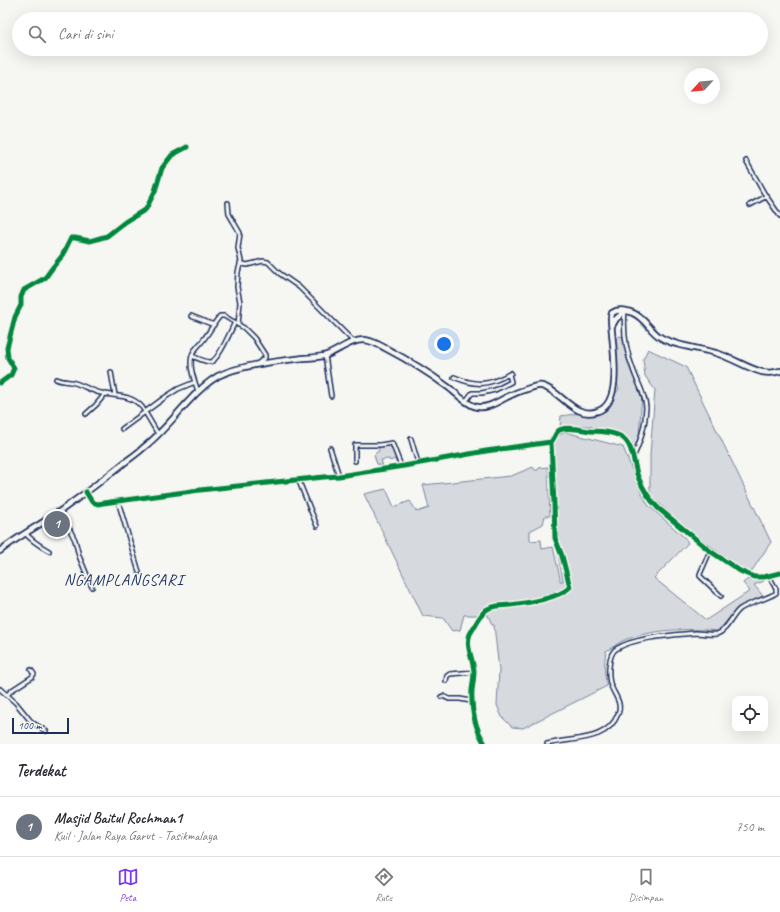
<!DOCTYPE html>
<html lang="id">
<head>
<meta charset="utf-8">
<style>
  :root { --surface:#fff; --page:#f2f2f3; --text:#2b2b33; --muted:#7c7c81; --line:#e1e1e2; --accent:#7c3aed }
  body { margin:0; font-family:Caveat,sans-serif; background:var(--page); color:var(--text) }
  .controls { position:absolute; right:12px; bottom:12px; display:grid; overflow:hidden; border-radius:8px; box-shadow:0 4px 16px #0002 }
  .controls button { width:36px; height:36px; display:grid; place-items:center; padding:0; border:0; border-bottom:1px solid var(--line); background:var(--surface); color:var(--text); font:20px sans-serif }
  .compass { position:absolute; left:684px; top:68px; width:36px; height:36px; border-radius:50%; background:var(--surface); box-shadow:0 4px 16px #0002; rotate:244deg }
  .scale { position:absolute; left:12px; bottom:10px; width:57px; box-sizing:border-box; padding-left:4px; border:2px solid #1b2f5e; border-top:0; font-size:11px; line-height:14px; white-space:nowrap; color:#1b2f5e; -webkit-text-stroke:3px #f6f6f2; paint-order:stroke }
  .you { position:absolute; left:444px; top:344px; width:14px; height:14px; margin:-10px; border:3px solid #fff; border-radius:50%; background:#1a73e8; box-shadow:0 0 0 6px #1a73e833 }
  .badge { display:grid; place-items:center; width:26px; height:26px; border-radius:50%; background:var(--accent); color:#fff; font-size:13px; font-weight:700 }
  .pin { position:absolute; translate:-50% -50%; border:2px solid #fff; box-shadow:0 1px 4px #0006 }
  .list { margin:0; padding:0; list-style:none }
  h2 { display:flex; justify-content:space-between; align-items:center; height:52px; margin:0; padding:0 16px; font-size:17px }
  h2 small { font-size:13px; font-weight:400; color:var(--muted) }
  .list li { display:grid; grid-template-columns:26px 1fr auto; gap:12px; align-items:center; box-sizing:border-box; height:60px; padding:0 16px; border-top:1px solid var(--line) }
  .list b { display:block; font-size:15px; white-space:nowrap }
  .list p { margin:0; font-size:13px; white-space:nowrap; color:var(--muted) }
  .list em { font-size:13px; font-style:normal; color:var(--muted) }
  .icon { flex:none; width:22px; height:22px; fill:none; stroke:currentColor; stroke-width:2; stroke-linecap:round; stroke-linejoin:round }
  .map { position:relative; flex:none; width:780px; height:744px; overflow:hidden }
  .search { position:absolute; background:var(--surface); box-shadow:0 4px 16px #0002; left:12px; right:12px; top:12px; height:44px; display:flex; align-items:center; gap:10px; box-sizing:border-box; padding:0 14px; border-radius:22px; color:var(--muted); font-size:15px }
  .sheet { height:112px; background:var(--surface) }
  nav { display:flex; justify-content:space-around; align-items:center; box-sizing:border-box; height:56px; border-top:1px solid var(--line); background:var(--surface); font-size:11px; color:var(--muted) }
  nav a { display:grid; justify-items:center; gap:2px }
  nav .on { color:var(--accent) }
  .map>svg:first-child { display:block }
  .green { fill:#d6d9dd; stroke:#78849e }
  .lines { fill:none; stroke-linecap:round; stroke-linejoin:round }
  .street-casing { stroke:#1b2f5e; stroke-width:6 }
  .primary-casing { stroke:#1b2f5e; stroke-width:8 }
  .street { stroke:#f6f6f2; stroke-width:3 }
  .primary { stroke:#f6f6f2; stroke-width:4.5 }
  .cycleway-casing { stroke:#f6f6f2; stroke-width:8 }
  .cycleway { stroke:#00873e; stroke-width:5 }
  .labels { text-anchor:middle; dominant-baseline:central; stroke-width:3; stroke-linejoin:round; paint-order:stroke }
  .quarter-label { font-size:16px; letter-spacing:1px; fill:#1b2f5e; stroke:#f6f6f2 }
</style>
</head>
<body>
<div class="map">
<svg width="780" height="744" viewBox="0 0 780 744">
  <rect width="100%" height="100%" fill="#f6f6f2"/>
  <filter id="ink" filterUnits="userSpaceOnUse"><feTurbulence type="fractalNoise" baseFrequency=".025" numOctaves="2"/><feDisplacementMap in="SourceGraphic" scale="8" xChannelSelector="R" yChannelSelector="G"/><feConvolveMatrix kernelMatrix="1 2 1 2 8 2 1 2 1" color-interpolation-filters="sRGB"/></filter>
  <g filter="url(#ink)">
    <path class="green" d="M619,336L623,337L630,368L642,396L639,435L634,452L627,439L620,433L587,426L560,427L561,416L602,410L619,389L615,378V340Z
      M648,349L686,367L771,542L749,575L685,527L650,495V455L655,390L645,376L643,359Z
      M565,432L623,447L640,490L648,505L685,538L688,543L654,578L706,620L750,591L743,583L748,579L764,581L754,585L763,596L742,605L737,609L718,631C686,628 652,629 622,641C617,644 612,648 606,651C604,664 604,674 607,686L523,728L512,727L502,717L497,705L499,670L494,625H492L488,615H464L460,630L452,631L443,618L423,616L364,494L386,489L394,507L410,501L417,512L429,508L423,485L511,476L533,467L535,470H538L539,468L548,467L550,516H545L543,524L530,531V541L541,540L542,549L553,547L560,578V581H563L557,551L553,541L550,446L554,444L556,437Z
      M391,444L399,466H397L395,459L390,461L389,459L381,460L383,466L377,464L374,455L377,452L379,451L378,446Z"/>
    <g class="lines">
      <defs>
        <path id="street" d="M746,161L764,193L780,216
          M228,203L229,214L240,233L238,248L241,261L238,272L237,287L240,302L238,325
          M750,205L767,196
          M240,263L247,265L263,261L268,262L279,273L299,287L354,342
          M625,311C623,331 626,351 633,369C637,382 645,393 646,407C646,411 645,415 645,419C643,434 639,445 633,458
          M191,316L214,325
          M325,355L331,396
          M192,356C197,358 205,362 210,362C218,362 231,330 235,322
          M111,372L115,395
          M454,377C477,387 490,385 511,373
          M56,379C62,382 69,381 75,383C84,386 92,391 101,393C116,397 131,394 142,407L158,434
          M0,383L11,375L14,368L8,358L7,348L15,317L21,305V297L24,290L45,278L53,267L62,256L71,238H75L90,241L107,236L125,222L146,209L155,191L162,168L172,155L187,147
          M198,391C194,380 187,363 194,351C197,347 201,343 204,339C210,331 214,323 220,316H224L244,328L254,338L265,355V358L257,364
          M466,401L472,393H482L495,390L511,382L509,374
          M86,414L96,405L105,394
          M122,429L164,398L178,389L195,382
          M411,439L418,463
          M330,448L339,476
          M355,461V445H380L392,443L401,466
          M298,479L317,526
          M86,492L92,502L98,504L103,503L200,490L324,477L339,476L404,466L486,451L551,442C554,439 555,435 557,432C562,425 583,430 590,431C599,431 615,432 623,438C633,445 634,466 638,477C643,489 649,499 658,508L710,551L740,571L754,577H764L780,573
          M118,501L139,572
          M58,512L70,530L75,540L79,556L92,587
          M25,533C32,541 40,546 49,551
          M710,551L700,574V576L721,596
          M446,681L447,676L450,674L474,672
          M0,689L16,703L29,719L33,723L46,731
          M7,695L12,690L32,677L34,674L31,670
          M441,697L443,696L449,699H460L471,701
          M485,744C475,728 471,708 472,690C473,683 474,677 474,671C473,659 465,645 470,634C475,626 479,616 486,610C492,605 502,606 510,605C526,603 558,599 570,587L562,556L555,538L554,504L551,442
          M547,744C571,737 607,743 618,714C623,702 613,694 610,683C608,675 608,654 616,649C634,637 675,635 696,633C703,633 711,635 717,634C727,631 732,615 740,609C751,602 765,600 776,593V589L769,576"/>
        <path id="primary" d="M612,326L616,319L625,311
          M0,551C20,535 42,524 63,509C84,494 104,479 124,463C130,458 137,454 143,448C160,435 173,418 188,402C197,392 206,383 218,376C240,365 279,361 304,358C311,358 317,357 324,356C337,352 351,339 365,340C373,341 380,345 387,349C408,360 429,373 448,387C456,393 464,402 474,406C486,411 500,400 511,395C517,392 524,390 530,388C534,387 538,385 542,386C562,391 574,420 598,411C625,402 611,340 611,318L612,313C618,309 626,310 633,313C645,318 650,331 660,337C676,347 701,348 719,354C734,359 747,368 762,372C768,373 774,373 780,371"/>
      </defs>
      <use href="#street" class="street-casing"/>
      <use href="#primary" class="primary-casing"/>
      <use href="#street" class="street"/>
      <use href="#primary" class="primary"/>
      <defs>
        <path id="cycleway" d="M0,383L11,375L14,368L8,358L7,348L15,317L21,305V297L24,290L45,278L53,267L62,256L71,238H75L90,241L107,236L125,222L146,209L155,191L162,168L172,155L187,147
          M86,492L92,502L98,504L103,503L200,490L324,477L339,476L404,466L486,451L551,442C554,439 555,435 557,432C562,425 583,430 590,431C599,431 615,432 623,438C633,445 634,466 638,477C643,489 649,499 658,508L710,551L740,571L754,577H764L780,573
          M485,744C475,728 471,708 472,690C473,683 474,677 474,671C473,659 465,645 470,634C475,626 479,616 486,610C492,605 502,606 510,605C526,603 558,599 570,587L562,556L555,538L554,504L551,442"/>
      </defs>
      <use href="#cycleway" class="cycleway-casing"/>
      <use href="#cycleway" class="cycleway"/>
    </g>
  </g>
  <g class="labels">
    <g class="quarter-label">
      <text x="124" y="580">NGAMPLANGSARI</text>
    </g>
  </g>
</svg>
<div class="controls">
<button><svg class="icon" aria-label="locate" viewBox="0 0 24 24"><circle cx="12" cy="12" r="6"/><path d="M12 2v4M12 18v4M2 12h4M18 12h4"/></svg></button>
</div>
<svg class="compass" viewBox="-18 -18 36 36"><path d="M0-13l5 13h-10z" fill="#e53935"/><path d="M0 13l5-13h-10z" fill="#7c7c81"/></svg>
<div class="scale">100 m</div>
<div class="you"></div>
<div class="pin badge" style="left:57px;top:524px;background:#6b7280">1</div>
<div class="search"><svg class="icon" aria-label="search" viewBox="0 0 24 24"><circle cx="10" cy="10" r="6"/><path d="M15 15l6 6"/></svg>Cari di sini</div>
</div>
<section class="sheet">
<h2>Terdekat<small></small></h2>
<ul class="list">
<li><span class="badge" style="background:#6b7280">1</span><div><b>Masjid Baitul Rochman1</b><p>Kuil · Jalan Raya Garut - Tasikmalaya</p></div><em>750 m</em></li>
</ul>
</section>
<nav>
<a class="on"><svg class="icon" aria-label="map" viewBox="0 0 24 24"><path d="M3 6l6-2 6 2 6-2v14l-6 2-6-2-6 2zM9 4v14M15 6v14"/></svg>Peta</a>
<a><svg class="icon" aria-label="directions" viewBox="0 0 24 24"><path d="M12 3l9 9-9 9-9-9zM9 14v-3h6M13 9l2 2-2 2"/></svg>Rute</a>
<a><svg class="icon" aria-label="saved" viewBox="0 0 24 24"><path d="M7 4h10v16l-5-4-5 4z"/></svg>Disimpan</a>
</nav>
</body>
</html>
